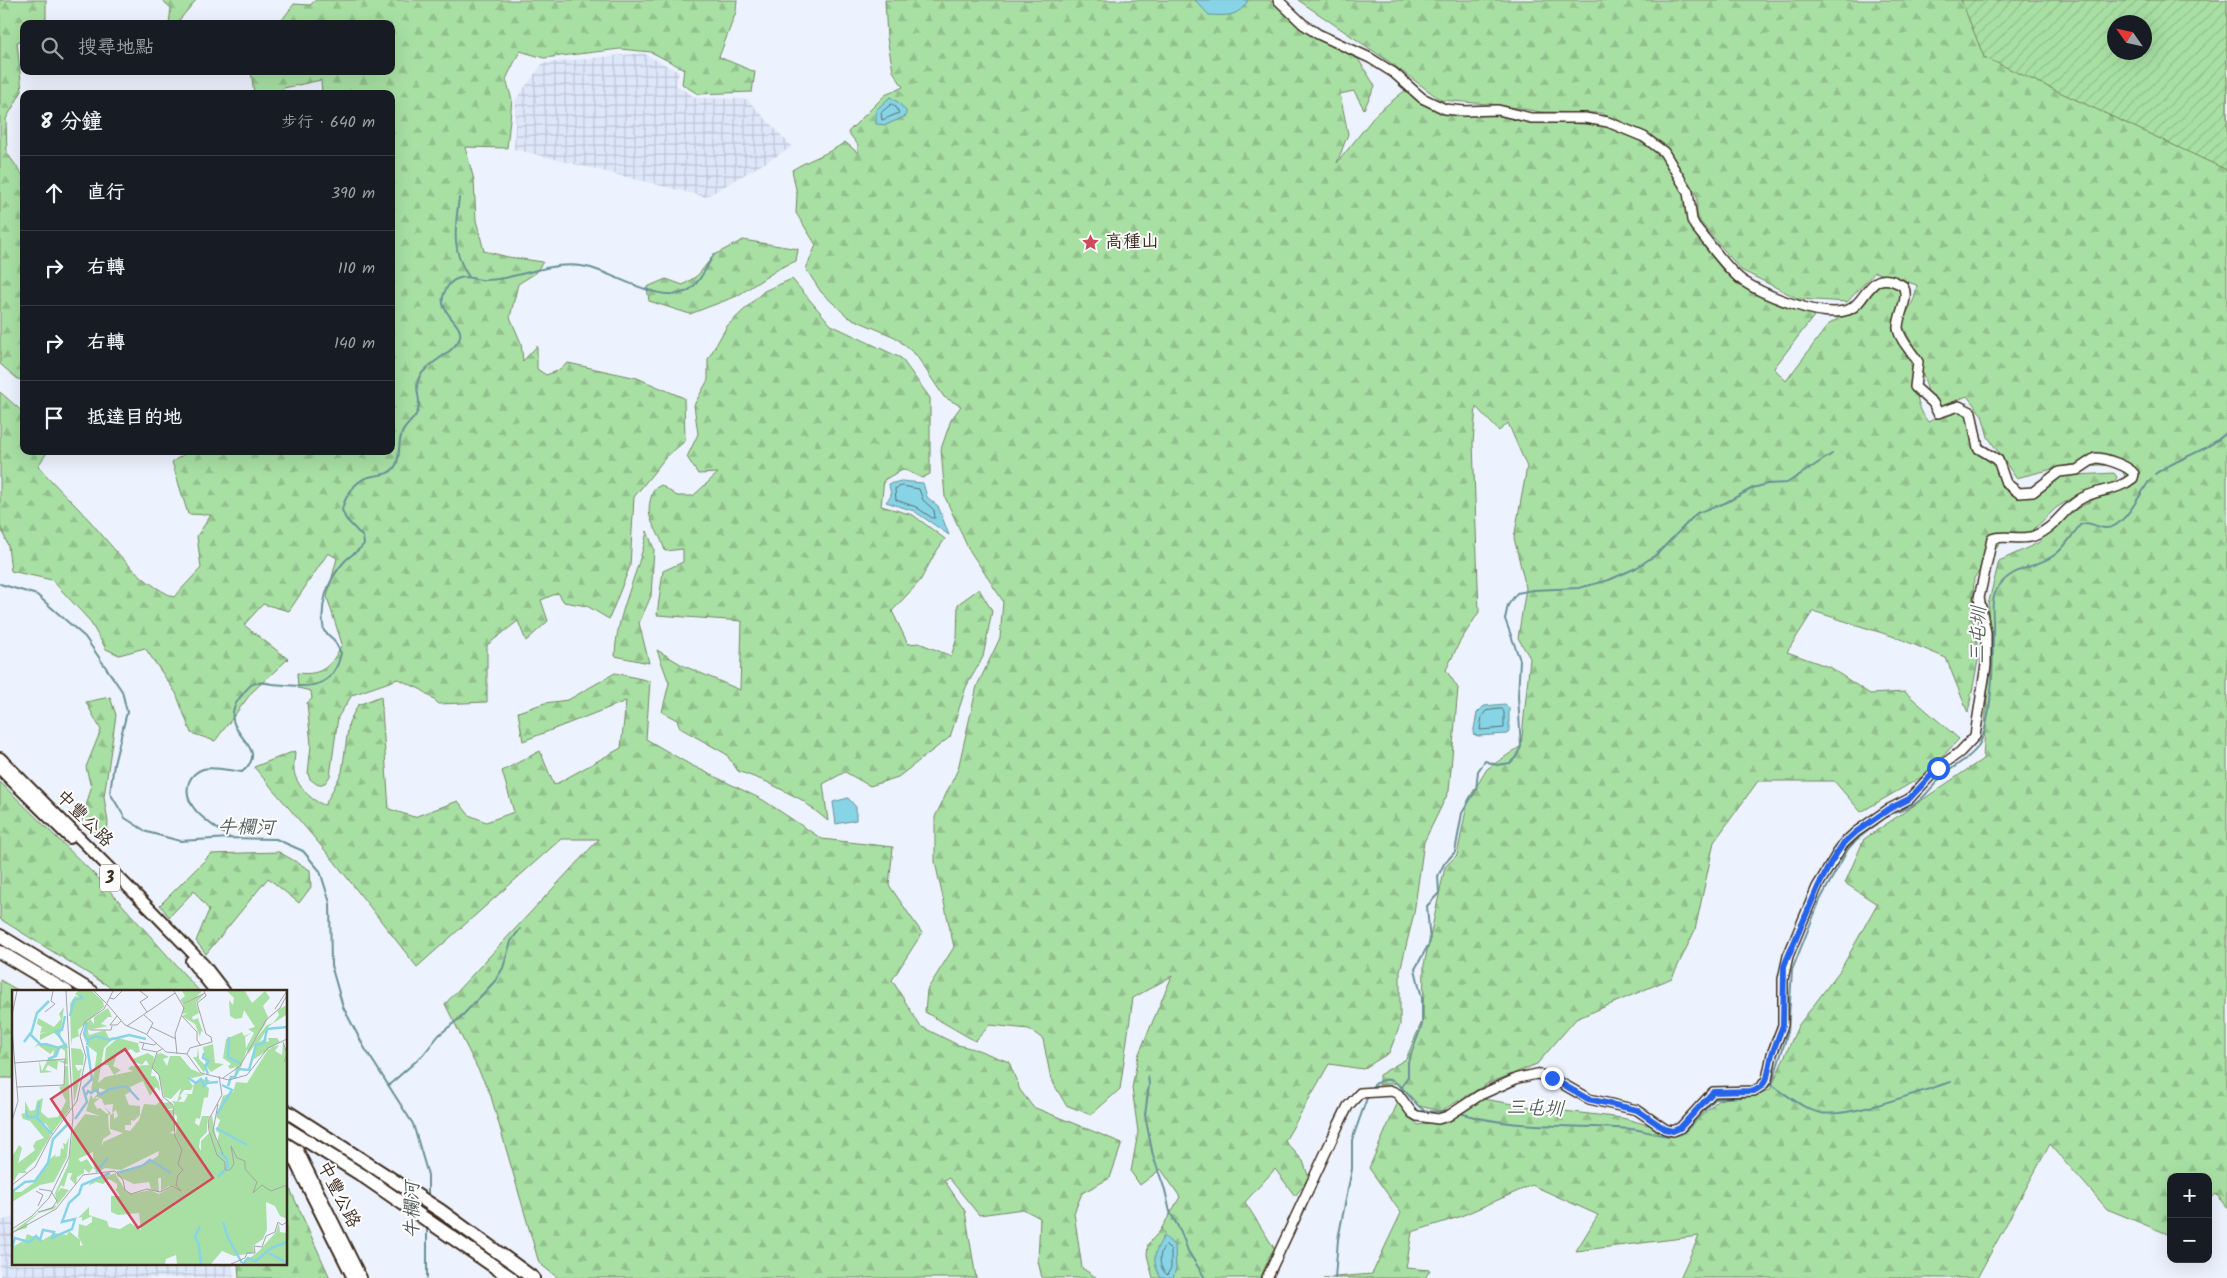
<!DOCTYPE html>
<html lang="zh-TW">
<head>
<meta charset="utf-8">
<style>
  :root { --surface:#171b24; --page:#242831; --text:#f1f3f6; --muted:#9ea1a6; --line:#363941 }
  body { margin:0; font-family:Kalam,"LXGW WenKai TC",sans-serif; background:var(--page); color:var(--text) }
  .controls { position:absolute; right:15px; bottom:15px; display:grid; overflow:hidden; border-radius:10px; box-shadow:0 5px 20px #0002 }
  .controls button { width:45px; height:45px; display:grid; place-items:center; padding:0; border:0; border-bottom:1px solid var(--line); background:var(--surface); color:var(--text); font:25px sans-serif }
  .compass { position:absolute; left:2107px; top:15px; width:45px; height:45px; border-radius:50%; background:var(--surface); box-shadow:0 5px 20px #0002; rotate:304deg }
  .stop { position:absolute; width:15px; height:15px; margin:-11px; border:4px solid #2563eb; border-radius:50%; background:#fff }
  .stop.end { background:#2563eb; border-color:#fff; box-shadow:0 1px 5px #0008 }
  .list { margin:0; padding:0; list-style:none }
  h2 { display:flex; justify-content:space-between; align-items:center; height:65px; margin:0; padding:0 20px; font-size:21px }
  h2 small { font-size:16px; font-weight:400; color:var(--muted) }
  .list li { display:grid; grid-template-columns:32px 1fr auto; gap:15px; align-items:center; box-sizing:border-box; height:75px; padding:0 20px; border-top:1px solid var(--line) }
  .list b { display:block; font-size:19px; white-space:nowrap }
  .list em { font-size:16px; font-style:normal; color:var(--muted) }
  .icon { flex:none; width:28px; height:28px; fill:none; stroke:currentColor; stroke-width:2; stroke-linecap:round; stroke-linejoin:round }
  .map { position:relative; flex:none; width:2227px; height:1278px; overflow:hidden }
  .search { position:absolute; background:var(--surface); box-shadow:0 5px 20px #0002; left:20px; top:20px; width:375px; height:55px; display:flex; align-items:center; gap:12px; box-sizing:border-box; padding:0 18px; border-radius:10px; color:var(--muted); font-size:19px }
  .panel { position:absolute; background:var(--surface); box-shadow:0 5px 20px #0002; left:20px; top:90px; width:375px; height:365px; border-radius:10px }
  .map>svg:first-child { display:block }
  .industrial { fill:url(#industrial-grid) }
  .forest { fill:url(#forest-firs); stroke:#728561; fill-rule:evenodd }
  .garden { fill:url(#garden-furrows); stroke:#728561; fill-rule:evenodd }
  .water { fill:#87d4e6; stroke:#699096 }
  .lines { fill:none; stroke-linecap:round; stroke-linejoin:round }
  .shore { stroke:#596e6e; stroke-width:1 }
  .stream { stroke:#699096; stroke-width:2 }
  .minor-casing { stroke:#3b2a1e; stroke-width:12 }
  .major-casing { stroke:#3b2a1e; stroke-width:14 }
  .highway-casing { stroke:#3b2a1e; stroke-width:16 }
  .minor { stroke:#fff; stroke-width:9 }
  .major { stroke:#fff; stroke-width:10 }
  .highway { stroke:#fff; stroke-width:12 }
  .highway-bridge-casing { stroke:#3b2a1e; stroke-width:16; stroke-linecap:butt }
  .highway-bridge { stroke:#fff; stroke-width:12 }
  .route { stroke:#2563eb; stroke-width:6 }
  .labels { text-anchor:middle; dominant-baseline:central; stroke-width:4; stroke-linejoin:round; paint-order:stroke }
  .shield { fill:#fff; stroke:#766a62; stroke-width:1 }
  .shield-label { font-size:16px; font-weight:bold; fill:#3b2a1e }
  .poi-label { font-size:18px; fill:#3b2a1e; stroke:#fff; text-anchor:start }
  .street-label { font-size:18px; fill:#3b2a1e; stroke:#fff }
  .water-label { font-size:19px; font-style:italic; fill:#525d5a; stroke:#fff }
  .inset-river { fill:none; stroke:#87d4e6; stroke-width:2.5 }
  .inset-road { fill:none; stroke:#a6a3a4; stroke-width:1 }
  .view { fill:#d1495b; fill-opacity:0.15; stroke:#d1495b; stroke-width:2.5 }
  .inset-edge { fill:none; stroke:#3b2a1e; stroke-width:2.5 }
</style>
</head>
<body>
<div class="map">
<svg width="2227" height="1278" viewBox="0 0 2227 1278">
  <defs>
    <pattern id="industrial-grid" width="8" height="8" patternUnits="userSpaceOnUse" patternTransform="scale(1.25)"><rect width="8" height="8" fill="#dde7f9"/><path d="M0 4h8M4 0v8" fill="none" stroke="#bfc6d5"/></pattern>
    <pattern id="forest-firs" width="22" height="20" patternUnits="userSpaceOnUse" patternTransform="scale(1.25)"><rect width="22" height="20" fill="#a8e0a4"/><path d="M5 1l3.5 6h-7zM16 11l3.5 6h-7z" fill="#92c08d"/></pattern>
    <pattern id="garden-furrows" width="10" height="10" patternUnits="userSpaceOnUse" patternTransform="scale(1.25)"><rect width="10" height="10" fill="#a8e0a4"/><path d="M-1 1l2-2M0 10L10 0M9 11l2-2" fill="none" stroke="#92c08d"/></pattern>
  </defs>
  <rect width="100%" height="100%" fill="#edf3fe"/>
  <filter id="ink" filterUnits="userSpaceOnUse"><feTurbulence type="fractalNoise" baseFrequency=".02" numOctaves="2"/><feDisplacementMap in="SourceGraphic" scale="10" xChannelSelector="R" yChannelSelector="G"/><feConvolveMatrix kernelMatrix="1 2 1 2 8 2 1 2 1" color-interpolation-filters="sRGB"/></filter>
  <g filter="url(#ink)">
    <path class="industrial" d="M643,53L679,72L676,85L696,98L747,99L792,147L706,197L514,149L516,99L543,63Z
      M14,1217V1264H233L234,1278H0V1221Z"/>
    <path class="forest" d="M0,0H46V24H24V40L17,42L22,91L6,119L7,153L24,177V373L19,380L0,364Z
      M162,0H196L176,24H169L171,8Z
      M316,0H737L736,12L719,57L755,72L752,92L698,94L682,84L684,69L651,52L620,49L544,58L520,51L506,79L512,100L507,148L465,147L474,180L476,220L484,251L508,257L543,262L534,274L518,284L510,317L521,343L523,361L537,346V369L546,375L557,371L568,363L637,378L684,398L685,441L666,457L634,497L630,566L609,619L587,606L564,602L558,593L541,600L548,621L526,641L518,621L487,645V702L439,704L422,690L398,679L352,695L338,717L330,776L325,783L318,785L310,779L308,774L311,745L307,703L312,699L311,691L298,688L297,673C323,676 331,666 342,644L327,597L337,558L328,553L289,611L263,604L244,625L288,659L252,692L215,741L191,733L176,693L145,648L119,655L106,649L89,620L52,580L11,571L8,546L0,525V392L24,413V451H48L38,466C54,485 73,502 90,521C115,550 139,582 174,597L201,568L197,536L211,515L188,514L172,462L189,451H391V94H322L321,80L284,88L280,94H254L251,71H391V24H279L294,4L310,5Z
      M885,0H1057L1061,2L1064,0H1270L1298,26L1355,54L1375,86L1364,109L1354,91L1340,94L1348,134L1337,163L1377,113L1408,88L1442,111L1492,113L1520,121L1604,125L1653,146L1666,159L1684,191L1687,221L1738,279L1781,304L1817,312L1774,368L1786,381L1828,325L1849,311L1878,286L1891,282L1903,293L1892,327C1897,335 1904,343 1907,351C1916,374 1913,403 1928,422L1961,406L1970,412L1976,432L1996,465L2005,486L2020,491L2060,476L2114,473L2117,477L2114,483L2078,494L2056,508L2031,532L2001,542L1974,578L1972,615L1979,655L1968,713L1946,658L1898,638L1813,611L1787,652L1829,667L1870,694L1905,692L1959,739L1925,775L1861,812L1834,781H1758L1714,842L1695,930L1672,978L1576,1019L1537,1064L1487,1084L1441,1111L1419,1106L1397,1083L1379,1085V1075L1406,1059L1423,1019L1424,965L1445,867L1457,855L1468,800L1487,769L1521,746L1530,658L1518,638L1526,588L1514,538L1527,467L1508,423L1499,431L1476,407L1473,443L1479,612L1459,643L1446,670L1458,688L1449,791L1424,842L1414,913L1400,971V1025L1389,1053L1363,1069L1329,1064L1285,1141L1303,1161L1309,1178L1295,1196L1275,1169L1245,1202L1274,1248L1260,1278H1153L1147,1255L1148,1244L1160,1231L1180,1197L1161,1169L1140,1185L1131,1172L1138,1132L1132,1088L1138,1056L1172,976L1133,998L1120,1089L1091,1115L1066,1105L1051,1079L1043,1039L1029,1029L990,1025L975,1041L925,1012L927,990L954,947L935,862V817L958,769L977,686L1000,638L1003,601L968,548L945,497L941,449L951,420L961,406L944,397L916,355L895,337L848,317L821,292L806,269L816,245L796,213L797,194L792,170C809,159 829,154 845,142L858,153V145L848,132L885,95L903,87L893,71L887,38Z
      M1298,0H2227V1208L2216,1194L2208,1201V1177H2171L2170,1235L2107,1209L2050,1144L1977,1278H1680L1699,1236L1576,1251L1598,1215L1532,1185L1459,1217L1412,1232L1406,1268L1430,1270L1425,1278H1323L1372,1274L1401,1213L1369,1168L1398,1102L1418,1125L1451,1119L1483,1099L1531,1107L1622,1118L1683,1134L1718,1100L1770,1090L1798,1026L1841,969L1877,904L1845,883L1864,839L1983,759L1990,651L1988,605L1999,561L2038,543L2070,513L2126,481L2121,465H2069L2016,478L1988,437L1982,415L1967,396L1933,410L1917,352L1901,324L1914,299L1917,285L1875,272L1847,302L1799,299L1741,270L1697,218V196L1663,143L1601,113L1541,112L1499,105L1441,100L1388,61ZM2114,22H2144V52H2114Z
      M743,240L798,249L796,261L780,268L737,296L690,314L649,301L647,287L666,279L683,285L698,275L714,255Z
      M792,279L831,325L901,358L930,398V474L922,478L903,469L884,480L881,506L913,515L945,539L934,555L920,581L892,611L908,644L919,643L951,656L957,638L958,604L979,589L992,611L983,657L966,687L950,737L898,777L870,786L845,772L823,784L828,821L802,800L767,782L738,771L726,754L680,728L677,720L662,712L669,683L657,650L684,666L740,690L742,621L657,615L663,571L683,562V549L665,551C657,523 641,521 654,489L661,485L677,496H693L718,473L698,474L687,457L698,434L694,405L708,380V359L727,326L764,291Z
      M647,531L654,549L651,596L639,623L649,663L615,656C616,614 639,573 647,531Z
      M615,673L650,681L646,739L689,764L763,800L822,839L893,847L889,885L922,933L892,980L920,1026L958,1045L978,1050L1009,1062L1020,1090L1033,1107L1122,1143L1110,1178L1082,1193L1074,1213L1082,1268L1097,1278H1042L1038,1261L1040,1218L1023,1209L979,1215L949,1178L944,1180L965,1211L976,1278H558L539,1263L490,1093L445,1004L599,839H561L417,967L334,861L254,767L295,751C295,757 293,766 294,771C296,785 312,802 325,805L342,772L349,722L358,705L381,696L389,809L414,817L458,801L469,815L486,822L514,812L502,771L540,751L554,785L621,748L626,701L523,741L518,712L545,703L568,700Z
      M110,697L116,715L104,797L108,822L106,844L82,821L91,788L86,767L101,730L86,702Z
      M0,782L101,881L200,992H118L0,919Z
      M279,852L310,870L311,887L299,903L268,878L206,954L196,941L209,910L194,891L169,917L160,905L211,854Z
      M0,980L21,992H14V1078H0Z
      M286,1180L330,1278H239L238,1264H286Z"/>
    <path class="garden" d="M1961,0H2227V170L1984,57ZM2114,22H2144V52H2114Z"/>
    <path class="water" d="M1195,0H1248C1239,17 1227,16 1209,15Z
      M890,97L899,103L906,111V116L886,125L876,124V110Z
      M901,481L923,483L927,497L938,506L949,535L914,511L886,502L891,496L889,484Z
      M1505,704L1509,708V730L1507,734L1478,736L1473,734L1477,713L1484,706Z
      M848,798L856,807V820L836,824L833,802Z
      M1164,1236L1175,1246L1176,1269L1173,1278H1161C1151,1261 1154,1252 1164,1236Z"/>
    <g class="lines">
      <path class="shore" d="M892,104L896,107L899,113L882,120L881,113Z
        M902,486L919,489L923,500L934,510L935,518H932L916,507L896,500L895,489Z
        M1502,709L1504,712V728L1480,730L1482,716L1486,711Z
        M1166,1245L1171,1250V1268L1167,1275C1159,1268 1157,1253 1166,1245Z"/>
      <path class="stream" d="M459,198C455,228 451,251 469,277
        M2155,474C2177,458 2207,452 2227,432
        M0,584L37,595L85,637L122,691L127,712L114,764L110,793L125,818L147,832L180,841L230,838L276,839L303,851L320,871L330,903L331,965L343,1007L364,1047L413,1124L428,1175V1197
        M1895,813C1926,802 1923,794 1945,774C1955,765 1969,759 1977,748C1993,724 1993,661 1993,632C1994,619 1990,603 1996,591C2009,566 2036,569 2056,554C2066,546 2072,535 2080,525C2091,520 2096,528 2106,528C2124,529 2140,493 2150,480
        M230,838C213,825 180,808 189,782C191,776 197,771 203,769C214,766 231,771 242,772C275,745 215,735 238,700C242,695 246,689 251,685C257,681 266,683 273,684C306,687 333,692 341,653L334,640L324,631C319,606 327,581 344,562C350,555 358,552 364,544L363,537L346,519L342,510C344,499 354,482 366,478C376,474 390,477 396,465C401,454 397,442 403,431C408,422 418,417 419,406C420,398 415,389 418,380C425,362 455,354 460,337C464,321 430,311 448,286C451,282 455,279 460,278C467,275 475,280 482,280C518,281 555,257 591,268C616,275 658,302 685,292C698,287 707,266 714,254
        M1148,1076L1149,1085L1145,1115L1153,1156L1165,1190L1170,1212L1181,1232L1188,1251L1205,1278
        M389,1085L423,1055L439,1035L460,1018L495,981L503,968L511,941L520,929
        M1771,1085C1787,1094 1802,1109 1821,1113C1849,1118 1921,1091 1951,1082
        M1402,1087L1408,1076V1062L1422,1025V998L1415,969L1430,942L1427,906L1439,893L1438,876L1444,864L1455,852L1462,813L1476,790L1478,771L1485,761L1497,765L1510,763L1515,758L1521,747L1518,696L1520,660L1505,619L1508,605L1517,593L1533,590L1579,588L1609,580L1636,568L1657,554L1697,513L1725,503L1753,488L1767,484L1787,483L1832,454
        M1371,1088C1395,1062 1410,1104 1424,1110C1431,1113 1440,1111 1448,1110
        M1460,1113C1514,1130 1574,1124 1631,1129C1648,1130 1668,1141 1683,1133L1715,1099C1736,1095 1762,1103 1773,1080L1788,1032L1792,970L1820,900L1848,849L1856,840L1886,817
        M427,1278V1227
        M1335,1278L1338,1239L1352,1169V1140L1367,1098"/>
      <defs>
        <path id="minor" d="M1267,1278L1338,1126L1348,1106L1360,1093L1392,1091L1398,1094L1412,1113L1417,1116L1438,1119L1448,1116L1480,1095L1518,1078L1537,1074L1552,1078L1589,1099L1637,1110L1665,1129L1673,1131L1680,1128L1713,1092L1754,1091L1762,1086L1767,1079L1772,1054L1783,1025V979L1788,956L1817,887L1843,844L1856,832L1889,809L1909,799L1938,768L1960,752L1975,736L1986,665V633L1979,598L1992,539C2002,534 2021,541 2034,536C2056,528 2061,511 2079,500C2095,489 2116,492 2133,478L2134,474C2129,466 2105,458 2095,458L2077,470L2059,472L2033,492L2019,493L2006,483L1998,460L1978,448L1971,412L1959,406L1938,413L1933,403L1915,387L1918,362C1912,352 1899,339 1898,328C1898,314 1910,298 1903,286C1869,264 1868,303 1848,310C1822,319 1764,295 1743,281C1727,270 1707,240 1695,226L1692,220L1688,192L1664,152L1644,137L1608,122L1585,118H1531L1498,110L1464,111L1445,109L1422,98L1394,73L1370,58L1318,34L1303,24L1278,0"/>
        <path id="major" d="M0,758L155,914L204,965L225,992
          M0,769L70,838
          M191,961L216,992
          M286,1127L361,1278
          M286,1144L353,1278"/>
        <path id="highway" d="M0,936L92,992
          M0,952L67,992
          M286,1111L441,1211L533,1278"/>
      </defs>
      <use href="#minor" class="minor-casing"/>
      <use href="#major" class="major-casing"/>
      <use href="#highway" class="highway-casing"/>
      <use href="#minor" class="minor"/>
      <use href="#major" class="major"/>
      <use href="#highway" class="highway"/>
      <defs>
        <path id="highway-bridge" d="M286,1128L360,1174L511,1278"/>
      </defs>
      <use href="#highway-bridge" class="highway-bridge-casing"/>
      <use href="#highway-bridge" class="highway-bridge"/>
    </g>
  </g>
  <g class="lines" filter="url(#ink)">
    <path class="route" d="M1552,1078L1588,1099L1637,1110L1665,1129L1673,1131L1680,1128L1713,1092L1754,1091L1762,1086L1767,1078L1772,1054L1783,1025L1784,966L1818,887L1831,862L1843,844L1856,832L1889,809L1909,799L1938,768"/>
  </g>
  <defs>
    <symbol id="sight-bare" viewBox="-9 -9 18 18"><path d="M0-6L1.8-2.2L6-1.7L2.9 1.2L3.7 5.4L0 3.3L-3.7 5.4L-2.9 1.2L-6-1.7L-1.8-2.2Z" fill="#d1495b" stroke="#fff" stroke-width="2.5" paint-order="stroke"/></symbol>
  </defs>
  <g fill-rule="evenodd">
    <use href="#sight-bare" x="1078" y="230" width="25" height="25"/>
  </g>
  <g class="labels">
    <rect class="shield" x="100" y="864.5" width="20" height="27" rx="4"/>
    <g class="shield-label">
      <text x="110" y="878">3</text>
    </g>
    <g class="poi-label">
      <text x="1105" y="242">高種山</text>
    </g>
    <g class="street-label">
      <text transform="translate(84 819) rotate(45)">中豐公路</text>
      <text transform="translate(338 1195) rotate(63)">中豐公路</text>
    </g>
    <g class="water-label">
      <text transform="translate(1979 635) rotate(-88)">三屯圳</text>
      <text transform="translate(246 828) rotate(1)">牛欄河</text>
      <text transform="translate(1535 1109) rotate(2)">三屯圳</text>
      <text transform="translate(413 1210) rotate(-90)">牛欄河</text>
    </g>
  </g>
  <g transform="translate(12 990)">
    <rect width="275" height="275" fill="#edf3fe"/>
    <path d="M66,1H80L91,11L92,17L66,40L67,46L60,49L59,56L58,14L63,6L68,7L63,4ZM170,1H190L184,7L192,4L184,13L187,23L180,27L181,30L186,28L188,34L191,42L189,41L188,47L183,34L170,26L176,23L171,24V15L183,7L171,14L168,10L173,6ZM215,1H233L240,13L253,1L258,8L251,16L256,27L253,35L237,57L255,35L261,33L267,25L265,20L275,15L274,25L257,36L247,52L255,48L254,52L257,51L256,48H265L268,52L241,70L243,55L236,64L235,59L229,77L222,87L224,77L218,79L216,76L219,74L211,68L214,49L230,42L232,46L240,43L233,47L234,58L242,43L236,39L243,37L232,20L230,28L223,29L218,26L217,10L221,15L222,8ZM52,17L48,48L42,43L28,50V44L35,42L28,43L30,37L25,34L26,28L42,37L49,29L47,24ZM96,18L100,27H96L89,34L96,36L76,40L77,45L93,40L97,48L103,47L92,58L86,93L93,87L121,81L116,79L119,76L137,75L134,70L130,75L118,70L136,63L142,67L139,86H143L147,93L148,101L144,97L138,106L131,91L118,97L120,101L113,105L117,115L128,116V125L122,131L119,130V135H113V140L118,141L127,130L132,114L144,115L151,108L150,113L159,112L161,118L155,120H161L163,140L158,143L164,144L165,126L162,124V114L160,111L172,112L176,105L172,104H180L182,93L189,89L198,90L193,95L197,98L196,107L192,108L188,129L184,128L183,133L187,136L190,126H198L195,131V142L188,149L187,157L189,161V151L198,142L196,132L200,125L205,153L207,143L204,141L208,130L204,127L211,106L221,102L224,92L235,93L257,58L267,55L263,61L270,65L271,53L275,64V229L268,226L263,216L254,212L255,240L251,249L241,256L242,263L222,266L210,261L199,274H165L164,265L154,269L153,274H0V257L13,250L15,244L31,250L43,243L55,245L57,241L68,250V256L71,255L66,247L67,234L74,236L80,232V226L70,231V227L66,228L77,217V225L95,231L97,237L108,239L118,233L129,240L127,223L106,225L99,222V206H108L103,199H105V194L97,189L91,194L84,192L76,196L80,191L104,183V185L114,201L120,204L138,200L147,204L159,197L167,199L157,196L149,201V188H146L147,202L139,199L137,192L122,194L105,186V181H110L135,173L146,166L147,161L109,180L93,178L87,182L82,179L81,162L66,169L69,172L75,169L81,178L77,183L72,179V183L65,187L64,195L58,189L60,183H56L52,197L49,195L45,203L49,198L57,200L42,219L27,223L15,233V238L0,242L27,222L45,215L43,203L56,175L61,140L73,124L88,126L74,121L79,104L81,109L86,103L94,100L87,98V102L79,101L85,63L76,56L72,42L74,32L78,29L82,34V27ZM85,107L90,109L92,115L101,114L100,123L104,120L106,126L102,129V123L98,125V139L111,143L91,152V156L90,153L91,149L99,144L97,139L96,126L99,123L92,117L97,123L95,124L88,118L85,119L82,113L88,108L82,109ZM106,48L126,53L128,62L124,63L119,59L105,65L101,76L109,80L102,85L96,75H92L94,58ZM30,53L44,57L55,53L56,75L46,71L45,80L36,75L33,80L41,82L28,83L27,70L30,81L36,69L53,71V61L49,58L46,59L44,65L41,67L42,60L38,64L26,55L23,58L25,54ZM201,54L203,73L212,74L199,82L194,76L192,83L181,67H185L186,57L187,69L194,76L191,57ZM59,58L69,59L72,65L71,75H63L66,81L70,78L62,113ZM149,63L157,67L151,69L155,76L158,66H168L179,79L193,85L176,89L181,96L179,100H172L168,106L170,108L165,112L169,98L159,109L152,107L147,85L140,78L145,64ZM53,76H56L58,119L40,143L34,134L31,133L39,145L24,170L13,180L15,183H7L0,193V167L7,155L10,158L6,173L23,160L21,156L24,151L32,148L18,131L11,129L9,124L13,123V111L18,121L23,120L25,111L31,108L29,122L36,128L46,127L54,111L47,97L52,95ZM57,147L55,167L42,192L28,195L0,212V202H9L24,191L38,169L44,164L43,167L48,166L49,158L52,159L51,153L54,154ZM267,233L268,242L275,243V274H230L247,261L264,242Z" fill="#a8e0a4" fill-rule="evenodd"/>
    <path d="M200,168L209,172V179L224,184L227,206L216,216L201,211L191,196L188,176L193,169Z" fill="#a8e0a4"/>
    <path class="inset-river" d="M53,26L50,40L44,41L55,58M58,26L62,10L70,8L67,5M75,32L72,44L75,51M19,44L25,23L37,11M217,47L216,67L229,74M12,52L18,44L29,55L34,54L47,58L51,56M75,55L76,50L84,46L97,50L117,45L134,49M192,63L191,68L197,71L193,76L196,84M36,69L44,66L47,58M194,87L195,93L206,92M176,88L184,93L189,89L192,96L195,93M216,96L219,87H223L227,79L237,80L244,55L252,53L255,39L275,37M74,105L76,101L79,103L84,100L88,105L98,99L114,96L127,110M14,120L15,127H24L40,144M205,124L220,100L210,95M25,128L27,112M63,129L75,112L71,98L80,89L75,56M204,138L235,155M84,182L96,168M105,183L130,176L138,170L159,183M206,187L216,177L215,169L208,163M0,202L13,192L23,191L36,173L41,149L57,133M211,232L216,248L230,273M188,236L183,247L187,255L189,274M0,258L3,248L17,252L24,246L28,250L31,240L42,242L40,248L60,239L63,229L50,232L57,213L67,204L70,195L98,183M257,263L275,273M231,274L236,268L244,271L259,258L275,252"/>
    <path class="inset-road" d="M82,1L94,13M128,1L136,7L128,12L135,22M162,1L172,18L163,44L165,64M98,8L102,9L110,1M95,14L113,35L134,44L154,62L175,64L189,83L217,90L235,85L256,58L275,49M171,14L193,3M263,19L275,1M33,22L43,14L39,11L41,1M0,25L5,1M132,25L141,33L135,44M105,26L98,35H105L109,31M170,26L185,42V50L189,56M115,36L163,3M139,37L164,49M0,39L6,111L0,131M78,40H99L100,36M127,52L142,55L145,53M271,52L275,64L272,72M132,53L130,59L145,62M175,64L178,58L200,52L199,47L194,44L185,13L194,6L192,1M2,73L53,69L52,95L5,97M207,86L210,105L196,131L197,141L205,165L213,172V180H218L222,174L219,156L225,168L233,171V179L245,192L241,203M211,88L228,76L254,30L268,18L275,5M206,114L201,141L211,164M0,195L23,177L38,148L65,111L74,67L68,46L73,32L92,19L101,1M24,201L31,205L26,216M241,203L250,195L259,201L275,195M26,222L40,218L45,211L39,201L27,199M0,239L20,226L37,208L57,167L61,127L54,1M0,243L44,219L71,185L103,181L111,190L113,200L119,204L135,199L148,202L160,196L169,201L164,195L166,185L171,180L166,174L170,160L163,146L161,115L151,107L147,85L140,78L145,62L150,59M219,274L233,268L235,263H243L242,256L250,257L254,246L263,242L266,232L270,235L275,232"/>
    <path class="view" d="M113,59L201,188L126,238L39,109Z"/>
    <rect width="275" height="275" class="inset-edge"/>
  </g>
</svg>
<div class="controls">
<button>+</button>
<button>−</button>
</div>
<svg class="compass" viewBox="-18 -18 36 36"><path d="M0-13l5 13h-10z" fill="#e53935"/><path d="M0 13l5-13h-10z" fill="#9ea1a6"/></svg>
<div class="stop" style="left:1938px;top:768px"></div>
<div class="stop end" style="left:1552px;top:1078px"></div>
<div class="search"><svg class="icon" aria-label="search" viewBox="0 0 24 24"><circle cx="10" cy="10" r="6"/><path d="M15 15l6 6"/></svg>搜尋地點</div>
<section class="panel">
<h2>8 分鐘<small>步行 · 640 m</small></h2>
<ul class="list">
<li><svg class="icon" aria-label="ahead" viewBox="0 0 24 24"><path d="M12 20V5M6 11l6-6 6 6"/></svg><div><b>直行</b></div><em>390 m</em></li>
<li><svg class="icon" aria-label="right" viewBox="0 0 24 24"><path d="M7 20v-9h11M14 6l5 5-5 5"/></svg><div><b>右轉</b></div><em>110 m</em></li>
<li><svg class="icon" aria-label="right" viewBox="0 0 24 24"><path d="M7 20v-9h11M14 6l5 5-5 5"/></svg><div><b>右轉</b></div><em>140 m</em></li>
<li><svg class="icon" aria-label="arrive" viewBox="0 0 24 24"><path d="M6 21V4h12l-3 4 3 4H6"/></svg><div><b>抵達目的地</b></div></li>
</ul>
</section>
</div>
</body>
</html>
